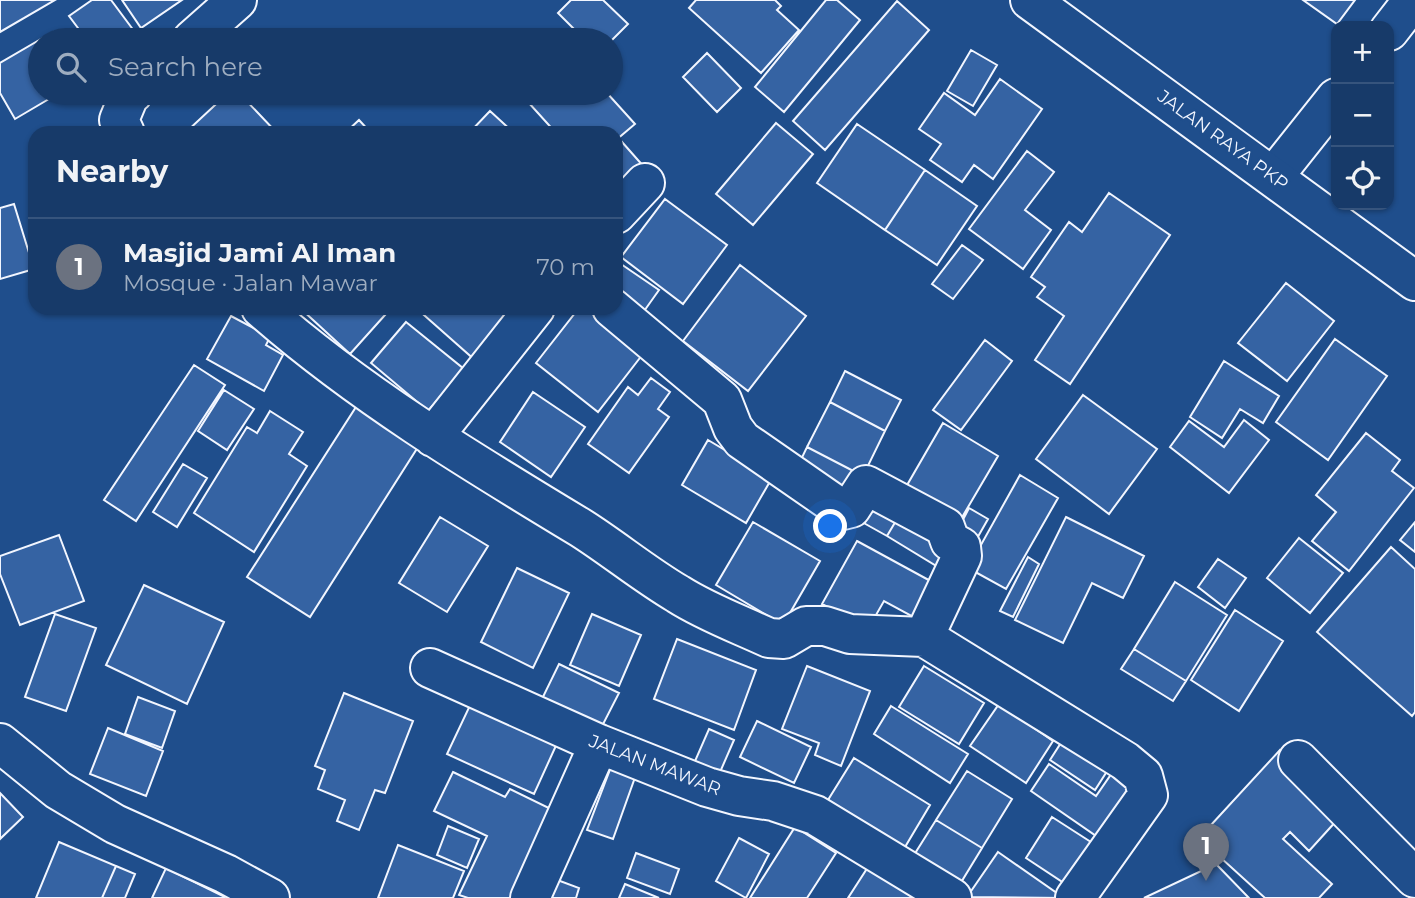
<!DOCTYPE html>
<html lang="en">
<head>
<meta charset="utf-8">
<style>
  :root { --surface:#173a69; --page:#20416f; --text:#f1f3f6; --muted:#9eadc0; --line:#36547d; --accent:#ffb74d }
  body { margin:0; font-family:Montserrat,sans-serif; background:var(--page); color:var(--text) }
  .controls { position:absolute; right:21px; top:21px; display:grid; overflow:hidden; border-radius:14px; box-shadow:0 2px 5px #0004 }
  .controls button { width:63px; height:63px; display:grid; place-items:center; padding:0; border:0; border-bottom:2px solid var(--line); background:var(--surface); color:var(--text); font:35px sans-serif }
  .you { position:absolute; left:831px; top:527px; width:24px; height:24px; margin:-18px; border:5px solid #fff; border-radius:50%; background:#1a73e8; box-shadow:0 0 0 10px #1a73e833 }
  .badge { display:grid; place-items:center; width:46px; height:46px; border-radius:50%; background:var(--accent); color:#fff; font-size:23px; font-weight:700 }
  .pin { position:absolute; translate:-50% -58px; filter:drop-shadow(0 2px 4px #0008) }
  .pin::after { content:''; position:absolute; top:37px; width:24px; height:21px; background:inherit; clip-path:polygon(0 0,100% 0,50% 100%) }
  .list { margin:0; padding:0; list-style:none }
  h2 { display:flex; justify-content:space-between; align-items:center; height:91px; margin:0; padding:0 28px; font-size:30px }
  h2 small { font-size:23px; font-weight:400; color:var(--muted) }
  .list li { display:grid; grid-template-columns:46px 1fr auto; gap:21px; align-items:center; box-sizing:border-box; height:98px; padding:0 28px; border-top:2px solid var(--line) }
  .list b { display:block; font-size:26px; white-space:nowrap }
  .list p { margin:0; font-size:23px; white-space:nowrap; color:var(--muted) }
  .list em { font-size:23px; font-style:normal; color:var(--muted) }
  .icon { flex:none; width:38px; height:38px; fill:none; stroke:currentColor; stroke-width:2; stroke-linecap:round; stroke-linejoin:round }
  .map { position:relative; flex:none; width:1415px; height:898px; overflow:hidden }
  .search { position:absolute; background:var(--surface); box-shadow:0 2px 5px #0004; left:28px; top:28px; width:595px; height:77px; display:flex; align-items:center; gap:18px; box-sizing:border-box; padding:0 24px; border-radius:38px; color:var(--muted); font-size:26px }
  .panel { position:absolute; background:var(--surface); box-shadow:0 2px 5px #0004; left:28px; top:126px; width:595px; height:189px; border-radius:21px }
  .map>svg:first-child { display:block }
  .building { fill:#3563a3; stroke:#f2f6ff; stroke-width:2 }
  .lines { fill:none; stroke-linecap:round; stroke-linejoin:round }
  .minor-casing { stroke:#f2f6ff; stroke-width:42 }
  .tertiary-casing { stroke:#f2f6ff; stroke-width:42 }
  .minor { stroke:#1f4e8c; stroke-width:38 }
  .tertiary { stroke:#1f4e8c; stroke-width:38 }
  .labels { text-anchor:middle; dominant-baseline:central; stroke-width:5; stroke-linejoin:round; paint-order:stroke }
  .street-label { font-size:18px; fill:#f2f6ff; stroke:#1f4e8c }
</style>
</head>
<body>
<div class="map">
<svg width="1415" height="898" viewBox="0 0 1415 898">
  <rect width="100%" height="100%" fill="#1f4e8c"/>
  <path class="building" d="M0,0H55L0,32Z
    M92,0H111L140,39L87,40L69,16Z
    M122,0H182L141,28Z
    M571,0H603L628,24L611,41L585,40L558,13Z
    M696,0H775L781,6L777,10L799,30L761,73L689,8Z
    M826,0H837L860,20L784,112L755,87Z
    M1303,0H1355L1337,24Z
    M897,1L929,30L825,150L793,121Z
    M53,32L58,40H40V93H59L15,119L0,93V63Z
    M971,50L997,65L973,106L947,91Z
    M707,53L741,88L717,112L683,77Z
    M1000,79L1042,109L993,179L974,165L962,182L930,160L941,144L919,129L944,93L975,115Z
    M228,93H239L277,133H185Z
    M538,93H607L635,124L616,140V133H556L528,102Z
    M490,111L514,133H469Z
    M359,120L371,133H345Z
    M776,123L813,154L753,225L716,194Z
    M857,124L925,170L885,230L817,183Z
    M622,142L645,168L622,191L616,184V148Z
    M1027,151L1054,172L1025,210L1051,230L1023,269L969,229Z
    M925,170L977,206L937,265L885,230Z
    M1109,193L1170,235L1070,384L1035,360L1064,316L1037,297L1045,287L1031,277L1069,222L1082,232Z
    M665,199L727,245L683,304L621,257Z
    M14,204L34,269L0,279V208Z
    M962,245L983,260L953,299L932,284Z
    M618,262L659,290L642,314L616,297Z
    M740,265L806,316L748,391L683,341Z
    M1286,283L1334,321L1287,381L1238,343Z
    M300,308H377L385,315L350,354Z
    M416,308H522L476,361Z
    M579,308H592L646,350L598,412L536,363Z
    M231,316L270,337L266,345L283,355L264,391L207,359Z
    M406,322L464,369L428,411L371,363Z
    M1335,339L1387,376L1328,460L1276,422Z
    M985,340L1012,361L961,430L933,410Z
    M1224,361L1279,396L1263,423L1240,409L1222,438L1190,417Z
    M194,365L225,385L136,521L104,500Z
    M845,371L901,400L885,431L830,402Z
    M651,378L670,392L658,409L669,417L629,473L588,444L628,387L638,395Z
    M224,390L254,409L227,450L198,431Z
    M533,392L585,427L551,477L500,442Z
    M1083,395L1157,449L1109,514L1036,459Z
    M830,402L885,431L863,476L807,447Z
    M356,407L418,447L310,617L247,577Z
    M270,411L303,432L289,454L307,466L254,552L194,513L247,427L257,433Z
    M1244,420L1269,440L1229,493L1170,447L1189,421L1224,447Z
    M943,423L998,456L954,531L899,499Z
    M1366,433L1400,460L1392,471L1414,488L1349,571L1312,541L1336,512L1316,495Z
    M708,440L772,478L746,523L682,485Z
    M807,447L863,476L849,503L794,474Z
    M183,464L207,478L177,527L153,512Z
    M1020,475L1058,498L1006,589L968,568Z
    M870,489L903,509L887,536L853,517Z
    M969,508L988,519L971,549L953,539Z
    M903,509L959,553L948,573L887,536Z
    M440,517L488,546L447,612L399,583Z
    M1066,517L1144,556L1123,598L1092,583L1063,643L1015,620Z
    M753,522L820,561L783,625L716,585Z
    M1415,522V552L1400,540Z
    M59,535L84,601L20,625L0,574V556Z
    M1299,538L1343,573L1310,613L1267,578Z
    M857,541L936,584L917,619L884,601L868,629L822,604Z
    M1391,547L1415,569V712L1412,716L1317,632Z
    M1028,557L1039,564L1013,617L1000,611Z
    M1218,559L1246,578L1225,608L1198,587Z
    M517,568L569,593L533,668L481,642Z
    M1175,582L1227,615L1186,681L1134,649Z
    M144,585L224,622L187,704L106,665Z
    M1235,610L1283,641L1239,711L1191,680Z
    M55,614L96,628L66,711L25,697Z
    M592,614L641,635L619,686L570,665Z
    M677,639L756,670L734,730L654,699Z
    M1134,649L1186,681L1173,701L1121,669Z
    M559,664L619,693L598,734L539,705Z
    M807,666L870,691L841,766L815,755L819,743L782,729Z
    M924,666L984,703L959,744L899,707Z
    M344,693L413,721L385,793L375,790L359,830L337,821L345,800L318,789L325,770L315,766Z
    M138,697L175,711L162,748L125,734Z
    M473,699L559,739L534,794L447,754Z
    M999,704L1053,741L1026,783L970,746Z
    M891,706L968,754L950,783L874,734Z
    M757,721L811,747L794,783L740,757Z
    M108,728L163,751L146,796L90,774Z
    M709,729L734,740L717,779L692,768Z
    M1066,735L1111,765L1095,790L1050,760Z
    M1280,750L1325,793L1338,819L1309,851L1290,832L1283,839L1332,884L1319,898H1265L1199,838Z
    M854,758L930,805L905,847L828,800Z
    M614,759L638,769L613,839L587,830Z
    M1049,764L1096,796L1112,773L1136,791L1102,840L1031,791Z
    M967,771L1012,799L982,848L936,820Z
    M453,772L505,797L510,789L557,812L517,898H468L459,895L487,836L434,811Z
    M0,793L23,817L0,839Z
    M1052,817L1094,844L1067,885L1026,858Z
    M936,820L982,848L960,884L914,855Z
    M448,826L479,839L467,868L437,855Z
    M795,827L836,853L807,898H750Z
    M739,838L769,854L746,898L716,881Z
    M59,842L116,866L102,898H36Z
    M398,845L464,871L453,898H378Z
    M998,852L1064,898L967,897Z
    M636,853L679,869L670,894L627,878Z
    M870,864L922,898H848Z
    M1216,864L1249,898H1144Z
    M116,866L135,874L125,898H102Z
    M166,868L225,897L224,898H152Z
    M552,878L579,888L576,898H544Z
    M625,884L659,898H619Z"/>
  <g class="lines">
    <defs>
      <path id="minor" d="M1389,31L1413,0
        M192,40L237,0
        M125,133L119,120L129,96L133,93
        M1274,176L1336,98
        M616,214L645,183
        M261,308C359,394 470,461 581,528C614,549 644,574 678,594C706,612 739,624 769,638L784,639L806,626H825L850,634L924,637L1125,761L1143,776L1148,795L1075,898
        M612,308L722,400L733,428L742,440L843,510L851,508L866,485L945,527L950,541L961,547L962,556L924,637
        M433,437L535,308
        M430,668L599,744L707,787L739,796L773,801L815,815L952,898
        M0,743L58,790L115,824L226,874L270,898
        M1298,760L1415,878
        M530,898L599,744"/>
      <path id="tertiary" d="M1030,0L1415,281"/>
    </defs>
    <use href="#minor" class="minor-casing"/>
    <use href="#tertiary" class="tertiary-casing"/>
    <use href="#minor" class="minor"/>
    <use href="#tertiary" class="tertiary"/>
  </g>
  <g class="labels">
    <g class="street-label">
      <text transform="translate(1223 140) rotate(36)">JALAN RAYA PKP</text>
      <text transform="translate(655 765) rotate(21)">JALAN MAWAR</text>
    </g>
  </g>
</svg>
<div class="controls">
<button>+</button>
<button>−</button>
<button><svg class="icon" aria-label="locate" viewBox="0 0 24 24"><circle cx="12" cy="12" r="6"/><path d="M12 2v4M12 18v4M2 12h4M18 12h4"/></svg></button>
</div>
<div class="you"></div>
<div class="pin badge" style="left:1206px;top:881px;background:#6b7280">1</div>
<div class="search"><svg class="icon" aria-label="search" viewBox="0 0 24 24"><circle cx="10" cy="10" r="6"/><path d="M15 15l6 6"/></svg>Search here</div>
<section class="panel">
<h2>Nearby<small></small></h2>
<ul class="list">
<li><span class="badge" style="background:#6b7280">1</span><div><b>Masjid Jami Al Iman</b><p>Mosque · Jalan Mawar</p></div><em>70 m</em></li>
</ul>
</section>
</div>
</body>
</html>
